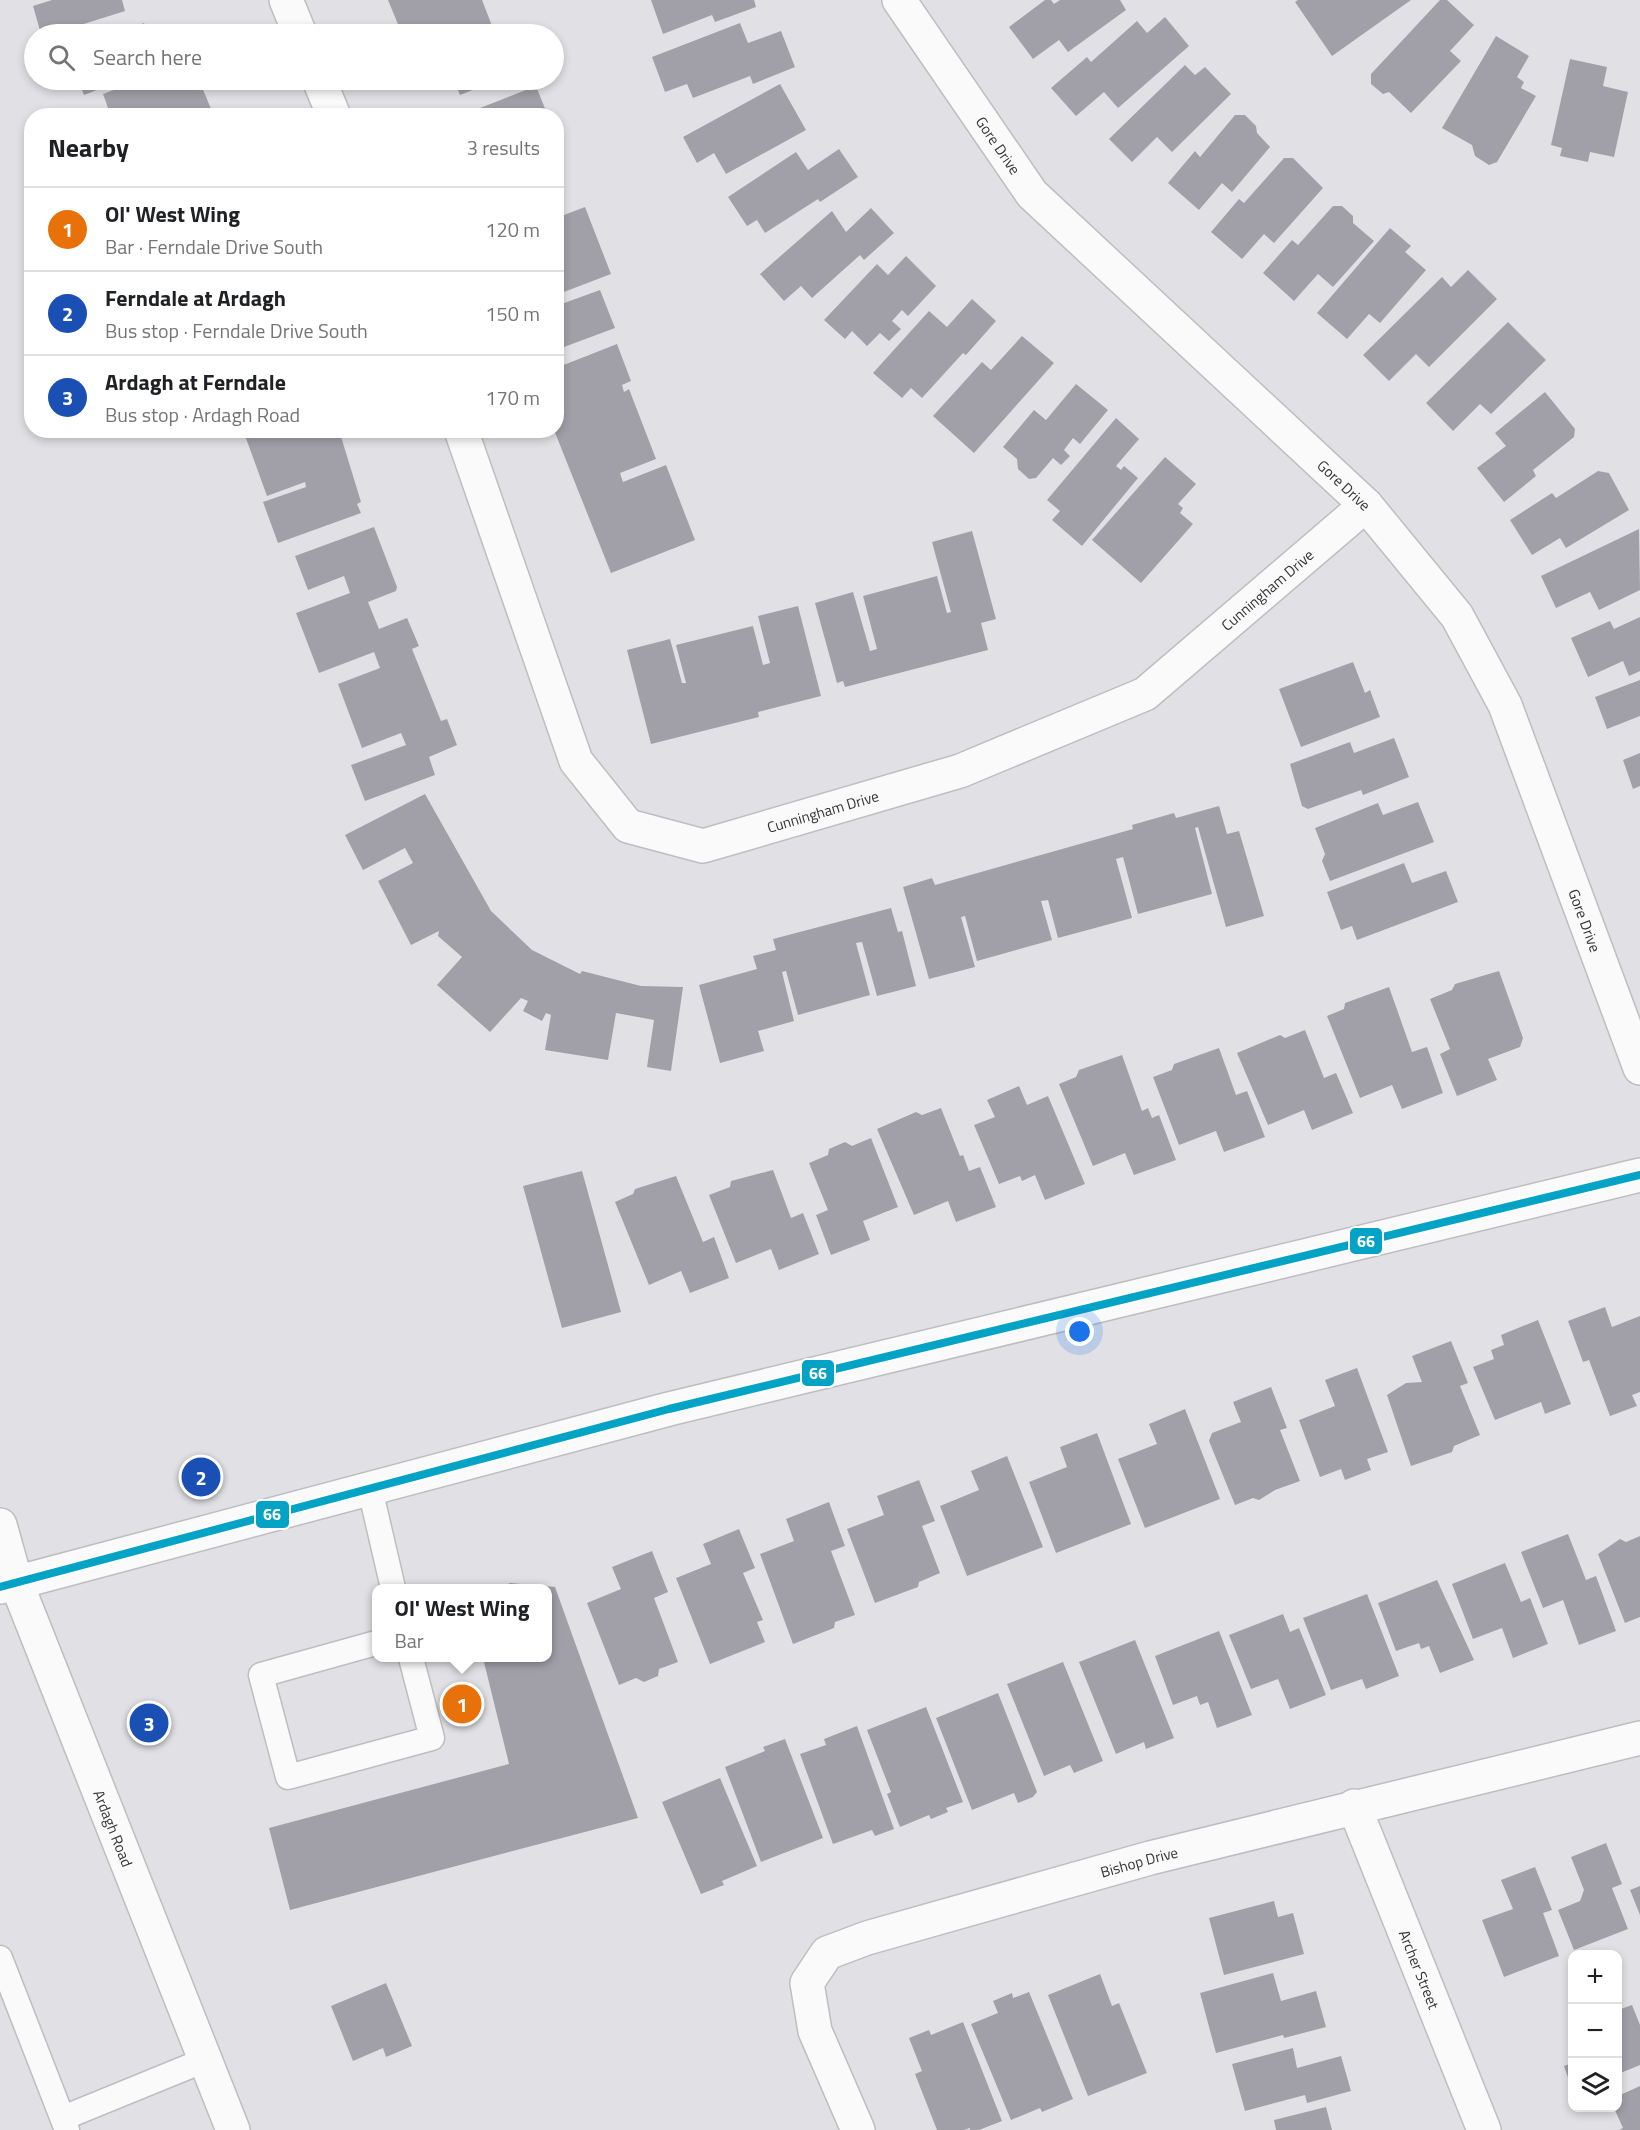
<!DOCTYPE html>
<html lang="en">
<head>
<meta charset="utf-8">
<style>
  :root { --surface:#fff; --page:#f6f6f6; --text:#202124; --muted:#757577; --line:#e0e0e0; --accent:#717173 }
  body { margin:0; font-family:"Titillium Web",sans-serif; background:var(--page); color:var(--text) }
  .controls { position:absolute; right:18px; bottom:18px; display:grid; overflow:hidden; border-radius:12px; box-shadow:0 3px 9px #0003 }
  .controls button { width:54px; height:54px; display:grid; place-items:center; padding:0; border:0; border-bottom:2px solid var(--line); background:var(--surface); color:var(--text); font:30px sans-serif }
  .you { position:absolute; left:1080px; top:1332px; width:21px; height:21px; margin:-15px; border:4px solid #fff; border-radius:50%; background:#1a73e8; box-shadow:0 0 0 9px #1a73e833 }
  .badge { display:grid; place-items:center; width:39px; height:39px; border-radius:50%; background:var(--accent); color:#fff; font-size:20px; font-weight:700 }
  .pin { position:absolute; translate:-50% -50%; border:3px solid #fff; box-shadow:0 2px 6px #0006 }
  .popup { position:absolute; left:372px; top:1584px; width:180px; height:78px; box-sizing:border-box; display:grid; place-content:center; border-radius:12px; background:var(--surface); filter:drop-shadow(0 2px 4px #0005); font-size:20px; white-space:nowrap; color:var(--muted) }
  .popup b { font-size:22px; color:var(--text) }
  .popup::after { content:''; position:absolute; left:50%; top:100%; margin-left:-12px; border:12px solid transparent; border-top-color:var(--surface) }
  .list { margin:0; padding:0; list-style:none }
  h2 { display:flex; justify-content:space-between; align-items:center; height:78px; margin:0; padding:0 24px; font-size:26px }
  h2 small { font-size:20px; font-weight:400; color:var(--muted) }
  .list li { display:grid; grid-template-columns:39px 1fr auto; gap:18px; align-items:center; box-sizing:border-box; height:84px; padding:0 24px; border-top:2px solid var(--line) }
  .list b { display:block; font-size:22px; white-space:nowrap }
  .list p { margin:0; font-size:20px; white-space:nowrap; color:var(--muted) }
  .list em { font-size:20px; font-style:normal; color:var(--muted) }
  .icon { flex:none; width:33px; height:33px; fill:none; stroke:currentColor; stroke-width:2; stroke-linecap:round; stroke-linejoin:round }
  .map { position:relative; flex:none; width:1640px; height:2130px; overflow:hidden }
  .search { position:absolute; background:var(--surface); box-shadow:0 3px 9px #0003; left:24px; top:24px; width:540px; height:66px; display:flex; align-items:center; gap:15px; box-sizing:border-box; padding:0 21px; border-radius:33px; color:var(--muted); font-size:22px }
  .panel { position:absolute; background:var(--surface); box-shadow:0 3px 9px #0003; left:24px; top:108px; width:540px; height:330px; border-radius:24px }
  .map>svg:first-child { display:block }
  .building { fill:#a1a0a9 }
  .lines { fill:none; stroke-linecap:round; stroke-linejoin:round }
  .lane-casing { stroke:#bebec1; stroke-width:27 }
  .street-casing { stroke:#bebec1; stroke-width:36 }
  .secondary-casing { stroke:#bebec1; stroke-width:36 }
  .lane { stroke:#fafafb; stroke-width:24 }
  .street { stroke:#fafafb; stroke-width:33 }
  .secondary { stroke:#fafafb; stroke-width:33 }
  .bus-1-casing { stroke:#fff; stroke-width:12 }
  .bus-1 { stroke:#03a3c6; stroke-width:8 }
  .labels { text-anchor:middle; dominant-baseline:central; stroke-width:6; stroke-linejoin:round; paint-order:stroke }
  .street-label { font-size:15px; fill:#343436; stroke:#fff }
  .line-badge { stroke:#fff; stroke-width:2 }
  .badge-label { font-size:16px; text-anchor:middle; font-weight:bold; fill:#fff }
</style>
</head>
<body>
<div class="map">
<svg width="1640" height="2130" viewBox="0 0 1640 2130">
  <rect width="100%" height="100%" fill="#e1e1e5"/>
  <path class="building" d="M52,0H122L125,11L52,34H41L33,6Z
    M388,0H482L494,31L485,34H402Z
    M651,0H754L756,7L715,22L712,15L663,34Z
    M1045,0H1051L1054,4L1060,0H1120L1126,10L1068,52L1059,40L1033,59L1009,27Z
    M1298,0H1411L1332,56L1295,2Z
    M1440,0H1447L1474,25L1450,51L1461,61L1411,113L1389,92L1383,94L1371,84V74Z
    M1165,17L1189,46L1118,108L1104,92L1076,116L1051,88L1087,57L1091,62L1137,21L1147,33Z
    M144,23L148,34H114Z
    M740,23L748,43L781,31L795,67L753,84L750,76L693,98L687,84L665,92L652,57Z
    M1496,36L1529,56L1517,77L1524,82L1521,88L1536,96L1497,162L1489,165L1475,156L1472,145L1442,128Z
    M1570,59L1607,67L1603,86L1628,92L1614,157L1590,152L1588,162L1560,156L1562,148L1551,145Z
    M1185,65L1195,75L1205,67L1231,94L1172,152L1157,137L1132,162L1109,139Z
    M78,80H123L84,95Z
    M140,80H199L214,116H111L103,94Z
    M454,80H498L460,95Z
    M780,84L806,130L726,174L714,153L697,163L683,137Z
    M536,86L548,116H472L470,112Z
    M1235,115H1245L1256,126L1257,133L1270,147L1232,192L1222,183L1199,210L1168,183L1195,151L1200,157Z
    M839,149L858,177L820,202L818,199L765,233L757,220L747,226L728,197L796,152L808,170Z
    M1284,158H1293L1323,188L1274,243L1264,234L1242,259L1211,232L1239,199L1244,203Z
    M1333,206H1342L1353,216V223L1374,241L1333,287L1318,274L1294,301L1263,273L1292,240L1298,245Z
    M585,207L611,274L556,295V218Z
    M871,208L894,233L864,260L860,255L812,298L801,286L784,301L760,274L832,211L846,232Z
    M1390,228L1411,246L1405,252L1426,270L1380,323L1369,314L1347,339L1317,313Z
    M906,256L936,286L908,316L902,310L892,321L901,329L889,341L880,333L867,346L852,331L845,339L824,320L877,264L888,275Z
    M1468,270L1497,299L1429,367L1416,354L1389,381L1363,355L1442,277L1451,287Z
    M600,290L615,328L556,350V306Z
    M972,299L996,321L966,355L963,353L922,398L911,388L902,398L873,373L929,311L947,327Z
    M1508,322L1546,360L1491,414L1480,404L1453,431L1426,403Z
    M1022,336L1054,363L974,453L933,416L982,362L991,370Z
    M617,344L631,381L622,385L624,392L629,389L656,459L620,473L623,482L666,465L695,540L611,573L554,430H556V368Z
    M1076,384L1108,410L1080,444L1073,438L1064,450L1070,456L1061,465L1053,458L1036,478L1029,479L1018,469L1017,459L1003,447L1034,410L1046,420Z
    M1545,392L1575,429L1574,437L1533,470L1536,476L1504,502L1477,468L1506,446L1495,433Z
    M1116,418L1139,439L1116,466L1121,470L1124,466L1138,478L1082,546L1052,520L1060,511L1047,500Z
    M243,430H339L361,502L357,504L361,513L278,543L263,502L306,487L305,482L267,496Z
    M1165,457L1196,484L1178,504L1183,508L1180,513L1193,524L1141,583L1092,540Z
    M1598,471L1609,473L1629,510L1566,548L1560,538L1532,555L1510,520L1552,493L1556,498Z
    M374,527L397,587L396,591L368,602L379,629L407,618L419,646L412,649L441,721L447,719L457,745L429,757L435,775L365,801L351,765L406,745L401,733L362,748L338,684L380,668L374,652L319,673L296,613L350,593L344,576L308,590L295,556Z
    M1639,529L1640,590L1599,610L1590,592L1556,608L1541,576Z
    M972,531L996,619L981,623L988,650L845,687L843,681L837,683L815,603L853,592L870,651L877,649L863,596L937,576L947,613L951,612L932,542Z
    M798,606L821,696L758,712L759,717L651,744L627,650L670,639L682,683H686L676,645L753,626L763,665L770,663L758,616Z
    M1640,617V671L1629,676L1623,661L1588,677L1571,638L1610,621L1614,629Z
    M1353,662L1365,693L1370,690L1380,717L1301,747L1279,689Z
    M1640,680V716L1607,729L1595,697Z
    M1394,738L1409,777L1363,795L1361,790L1308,809L1302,806L1290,764L1350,742L1354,753Z
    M1640,753V786L1633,789L1623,760Z
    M425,794L491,911L532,950L580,974L582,971L641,986L683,987L671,1071L647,1067L654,1020L616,1013L608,1060L545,1050L551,1015L546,1013L542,1021L523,1011L528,1001L521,998L490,1032L437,985L462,957L438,936L439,931L411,945L378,881L413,863L405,848L363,870L345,835Z
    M1418,802L1434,842L1330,881L1322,861L1325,854L1315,828L1378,803L1383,815Z
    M1219,806L1227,834L1239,831L1264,916L1226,927L1198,827L1195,828L1212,894L1138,914L1123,857L1116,859L1132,918L1058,938L1048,900L1041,901L1052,940L977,961L965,916L961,917L975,967L929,979L903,887L932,878L935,885L1133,829L1132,825L1174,813L1176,818Z
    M1404,863L1412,883L1446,871L1458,902L1357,940L1352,926L1341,930L1327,892Z
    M891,908L898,932L902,931L916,986L877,996L862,942L856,943L870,995L798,1015L786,971L782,972L794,1021L758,1031L764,1051L720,1063L699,985L757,969L753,956L776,950L773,939Z
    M1499,971L1523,1038L1520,1047L1488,1059L1497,1080L1457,1096L1440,1054L1450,1049L1430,999L1452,990L1455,984Z
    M1389,987L1412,1052L1427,1047L1443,1093L1402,1109L1392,1085L1360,1098L1327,1016L1344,1009L1345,1003Z
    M1305,1030L1324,1078L1336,1073L1353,1113L1312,1130L1304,1110L1268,1125L1237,1053L1280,1035L1285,1038Z
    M1219,1048L1236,1095L1247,1091L1265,1137L1224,1152L1216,1131L1179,1145L1153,1077L1172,1070L1174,1064Z
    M1122,1055L1142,1111L1148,1108L1152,1118L1159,1115L1176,1160L1134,1175L1125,1153L1093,1166L1059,1084L1076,1077L1079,1070Z
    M1019,1086L1027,1105L1048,1096L1085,1184L1045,1200L1035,1175L1022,1181L1020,1176L999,1184L974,1125L995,1117L987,1100Z
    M941,1108L960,1156L963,1155L969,1171L980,1167L996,1207L956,1222L948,1201L914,1215L877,1129L916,1112L922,1115Z
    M871,1138L898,1207L863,1221L870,1240L831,1255L816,1215L828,1210L809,1163L828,1155L829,1149L845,1142L852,1146Z
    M773,1170L791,1218L803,1213L819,1254L779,1270L771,1249L736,1263L709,1195L730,1187L731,1181Z
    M582,1171L621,1312L562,1328L523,1186Z
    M676,1176L703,1242L714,1237L729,1278L690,1293L681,1271L649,1285L615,1202L633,1194L635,1189Z
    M1605,1307L1612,1327L1640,1316V1392L1632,1395L1637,1406L1610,1416L1589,1360L1583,1362L1568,1321Z
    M1538,1320L1571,1404L1545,1414L1541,1402L1495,1420L1473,1367L1494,1359L1491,1350L1504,1345L1501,1335Z
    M1451,1341L1468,1383L1460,1386L1480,1435L1454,1446L1452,1452L1411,1466L1387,1395L1406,1383L1422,1382L1412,1356Z
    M1357,1368L1388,1452L1367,1459L1371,1470L1345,1480L1341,1469L1320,1477L1299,1420L1335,1406L1325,1380Z
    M1271,1387L1287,1428L1280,1430L1300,1481L1275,1490L1259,1500L1253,1498L1235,1505L1209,1441L1212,1433L1241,1422L1233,1402Z
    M1185,1409L1220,1499L1145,1528L1118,1459L1157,1444L1149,1424Z
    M1097,1433L1131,1524L1056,1553L1029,1482L1067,1467L1060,1447Z
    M1007,1456L1043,1547L967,1576L940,1506L979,1490L971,1471Z
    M919,1480L935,1521L922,1526L940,1573L919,1582L918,1587L875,1603L847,1529L884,1515L877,1496Z
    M829,1502L845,1546L831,1551L855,1615L835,1622L834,1628L793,1644L760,1554L794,1541L786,1519Z
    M739,1529L755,1568L743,1573L763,1620L757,1622L765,1642L710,1664L676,1578L711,1564L703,1544Z
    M1568,1534L1586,1580L1596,1576L1616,1631L1579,1645L1563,1600L1543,1608L1521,1552Z
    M1640,1536V1617L1625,1623L1598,1554L1620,1539L1626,1542Z
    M652,1551L668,1592L654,1598L678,1662L659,1669L658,1676L644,1682L636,1678L619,1685L587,1603L621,1589L612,1567Z
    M1505,1563L1521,1602L1530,1598L1548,1644L1513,1658L1502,1628L1473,1639L1452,1584Z
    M1437,1580L1474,1660L1440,1673L1429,1646L1421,1649L1419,1643L1396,1651L1378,1603Z
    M510,1583L555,1587L638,1818L290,1910L269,1828L509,1764L483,1658H548V1588H501Z
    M1367,1594L1399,1676L1366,1689L1362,1679L1331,1690L1303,1618Z
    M1283,1614L1290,1632L1299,1628L1326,1695L1290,1709L1278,1679L1251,1689L1229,1635Z
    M1219,1631L1252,1715L1217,1728L1208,1702L1200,1705L1197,1696L1173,1705L1155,1656Z
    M1135,1640L1174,1738L1146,1749L1144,1742L1116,1754L1079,1662Z
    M1063,1662L1103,1761L1074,1773L1070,1765L1044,1776L1007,1684Z
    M998,1693L1037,1792L1033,1797L1018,1803L1014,1793L972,1810L936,1718Z
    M926,1707L963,1802L946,1808L948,1812L931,1819L929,1815L900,1827L887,1794L891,1792L867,1730Z
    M857,1726L894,1829L875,1836L872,1830L833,1844L800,1754L826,1745L824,1739Z
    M785,1739L823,1838L761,1862L725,1767L765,1751L763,1747Z
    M720,1778L757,1866L722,1881L724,1885L701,1894L662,1802Z
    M1606,1843L1622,1884L1612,1888L1628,1929L1574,1950L1558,1910L1580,1901L1584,1890L1571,1857Z
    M1535,1867L1552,1910L1543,1913L1559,1956L1504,1977L1482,1920L1513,1909L1501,1880Z
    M1640,1886V1915L1630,1890Z
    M1274,1901L1278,1917L1293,1913L1304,1954L1224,1975L1209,1918Z
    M1273,1973L1281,2001L1316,1991L1326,2027L1284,2038L1283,2035L1216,2053L1200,1993Z
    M1100,1974L1112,2006L1119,2003L1147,2073L1088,2096L1048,1995Z
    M386,1983L412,2046L386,2057L383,2048L353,2061L331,2006Z
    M1029,1992L1073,2099L1042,2112L1040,2108L1011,2120L971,2024L998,2013L993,2001L1012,1993L1013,1998Z
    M1632,2005L1640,2025V2065L1618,2074V2010Z
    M963,2022L1002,2121L979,2130H970V2128L964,2130H937L915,2074L922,2071L909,2038L929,2030L931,2035Z
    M1293,2048L1297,2068L1341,2056L1351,2091L1307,2103L1305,2095L1245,2111L1232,2064Z
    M1572,2063V2089L1564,2066Z
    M1640,2086V2130H1619L1623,2128L1614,2108H1618V2096Z
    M1326,2107L1332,2130H1276L1274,2120Z"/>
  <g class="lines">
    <defs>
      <path id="lane" d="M370,1489L393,1588
        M376,1643L261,1675L288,1777L432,1738L411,1658
        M0,1958L67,2130
        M63,2118L205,2060"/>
      <g id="street">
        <path d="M286,0L300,34"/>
        <path id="s1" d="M899,0L1032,194L1366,505L1457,616L1505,705L1640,1068"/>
        <path d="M319,80L334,116"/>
        <path id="s2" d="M461,430L576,761L628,826L703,846L960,771L1145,694L1366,505"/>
        <path id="s3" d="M1354,1806L1484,2130"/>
        <path id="s4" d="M858,2130L815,2031L807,1983L827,1953L867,1938L1150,1858L1640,1738"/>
      </g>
      <g id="secondary">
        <path id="s5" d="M0,1525L16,1582L233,2130"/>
        <path d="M0,1587L669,1409L1640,1175"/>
      </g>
    </defs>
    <use href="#lane" class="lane-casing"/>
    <use href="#street" class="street-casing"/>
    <use href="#secondary" class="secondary-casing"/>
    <use href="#lane" class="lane"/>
    <use href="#street" class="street"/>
    <use href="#secondary" class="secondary"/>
    <defs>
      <path id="bus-1" d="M0,1587L669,1409L1640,1175"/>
    </defs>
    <use href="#bus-1" class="bus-1-casing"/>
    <use href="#bus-1" class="bus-1"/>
  </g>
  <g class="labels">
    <g class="street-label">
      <text stroke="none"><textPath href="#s1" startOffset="176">Gore Drive</textPath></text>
      <text stroke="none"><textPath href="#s1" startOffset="662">Gore Drive</textPath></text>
      <text stroke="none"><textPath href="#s2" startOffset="1140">Cunningham Drive</textPath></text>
      <text stroke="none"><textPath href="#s2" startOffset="636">Cunningham Drive</textPath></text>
      <text stroke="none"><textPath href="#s1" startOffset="1166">Gore Drive</textPath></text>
      <text stroke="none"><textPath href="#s5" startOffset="324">Ardagh Road</textPath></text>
      <text stroke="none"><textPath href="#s4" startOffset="518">Bishop Drive</textPath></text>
      <text stroke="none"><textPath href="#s3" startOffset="176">Archer Street</textPath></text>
    </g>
  </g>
  <g class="line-badge">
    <rect x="1349" y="1227" width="34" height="28" rx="6" fill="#03a3c6"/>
    <rect x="801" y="1359" width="34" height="28" rx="6" fill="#03a3c6"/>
    <rect x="255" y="1500" width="35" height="29" rx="6" fill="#03a3c6"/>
  </g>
  <g class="badge-label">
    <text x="1366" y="1247">66</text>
    <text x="818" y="1379">66</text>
    <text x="272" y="1520">66</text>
  </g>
</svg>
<div class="controls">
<button>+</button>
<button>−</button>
<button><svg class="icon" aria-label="layers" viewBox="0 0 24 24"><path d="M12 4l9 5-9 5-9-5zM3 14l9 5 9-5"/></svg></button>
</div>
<div class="you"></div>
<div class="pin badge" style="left:462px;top:1704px;background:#e8710a">1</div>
<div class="popup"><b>Ol' West Wing</b>Bar</div>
<div class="pin badge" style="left:201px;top:1477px;background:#1a4fb4">2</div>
<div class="pin badge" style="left:149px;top:1723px;background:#1a4fb4">3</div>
<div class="search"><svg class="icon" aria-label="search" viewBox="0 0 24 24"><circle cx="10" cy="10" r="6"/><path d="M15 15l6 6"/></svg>Search here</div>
<section class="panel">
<h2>Nearby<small>3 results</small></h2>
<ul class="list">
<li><span class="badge" style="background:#e8710a">1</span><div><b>Ol' West Wing</b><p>Bar · Ferndale Drive South</p></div><em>120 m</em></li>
<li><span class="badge" style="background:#1a4fb4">2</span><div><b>Ferndale at Ardagh</b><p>Bus stop · Ferndale Drive South</p></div><em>150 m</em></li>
<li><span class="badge" style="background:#1a4fb4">3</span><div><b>Ardagh at Ferndale</b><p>Bus stop · Ardagh Road</p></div><em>170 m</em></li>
</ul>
</section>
</div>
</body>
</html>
